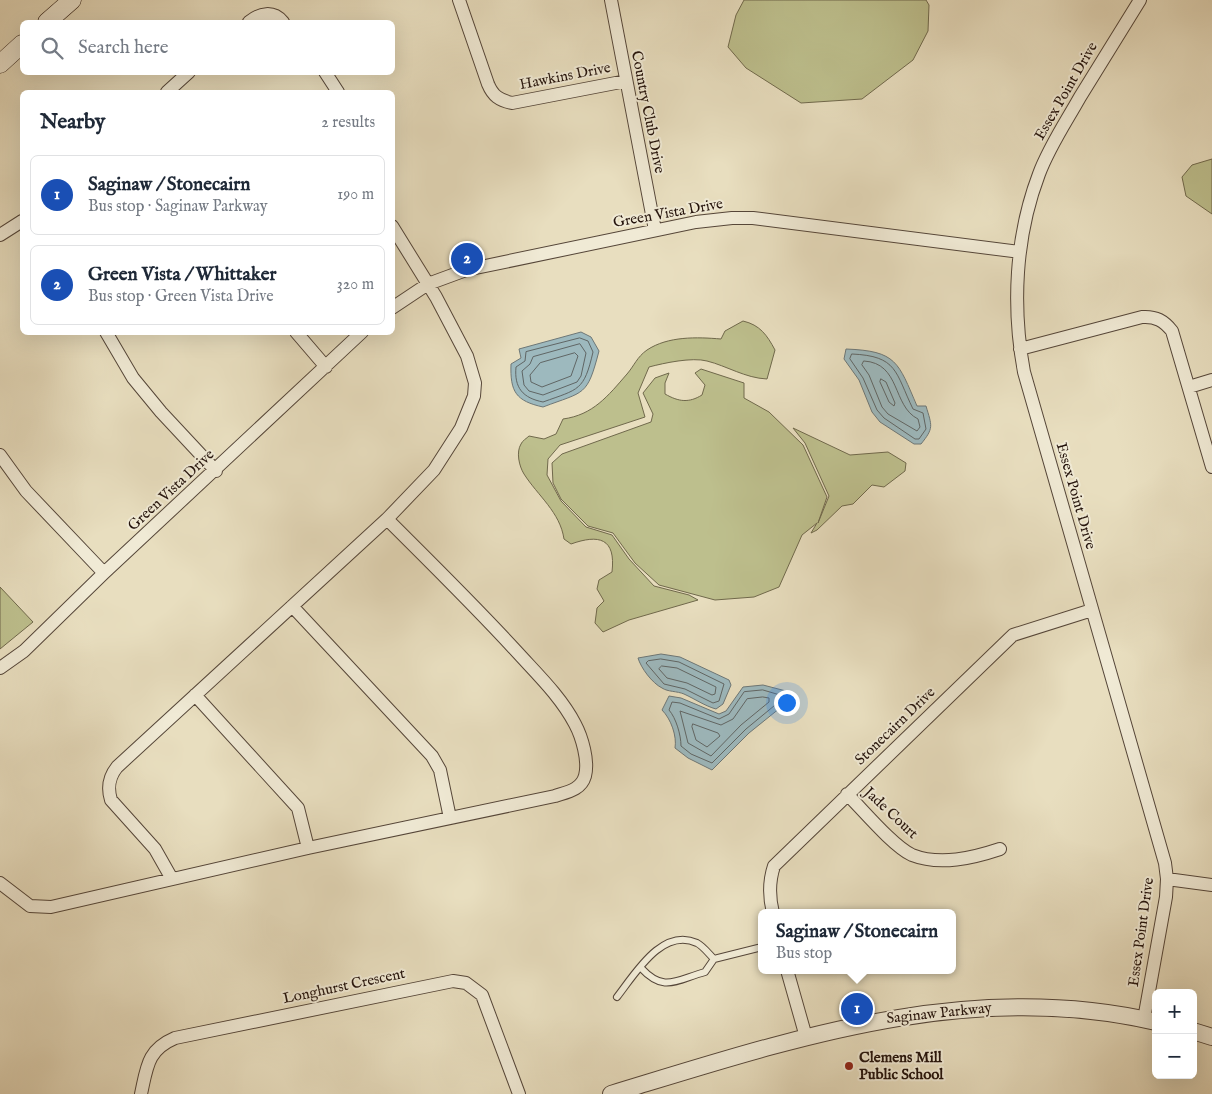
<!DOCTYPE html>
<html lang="en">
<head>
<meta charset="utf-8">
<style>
  :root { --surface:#fff; --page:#f2f2f3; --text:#1f2937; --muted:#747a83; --line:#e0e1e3; --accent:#0b8043 }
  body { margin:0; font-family:"IM FELL English",serif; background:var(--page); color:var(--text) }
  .controls { position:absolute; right:15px; bottom:15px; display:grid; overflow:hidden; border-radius:8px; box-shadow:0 5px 20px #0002 }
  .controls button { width:45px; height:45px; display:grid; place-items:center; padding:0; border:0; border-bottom:1px solid var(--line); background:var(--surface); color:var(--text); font:25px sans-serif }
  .you { position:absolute; left:786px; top:702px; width:18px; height:18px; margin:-12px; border:4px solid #fff; border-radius:50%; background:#1a73e8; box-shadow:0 0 0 8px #1a73e833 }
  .badge { display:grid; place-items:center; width:32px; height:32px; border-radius:50%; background:var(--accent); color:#fff; font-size:16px; font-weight:700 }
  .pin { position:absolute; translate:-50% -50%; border:2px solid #fff; box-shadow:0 1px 5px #0006 }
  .popup { position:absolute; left:758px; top:909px; width:198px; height:65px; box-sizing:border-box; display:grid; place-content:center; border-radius:8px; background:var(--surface); filter:drop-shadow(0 1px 4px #0005); font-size:16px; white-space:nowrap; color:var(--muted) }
  .popup b { font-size:19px; color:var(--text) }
  .popup::after { content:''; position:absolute; left:50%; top:100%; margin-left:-10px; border:10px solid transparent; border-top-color:var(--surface) }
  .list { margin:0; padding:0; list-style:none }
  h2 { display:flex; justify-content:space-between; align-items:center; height:65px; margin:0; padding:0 20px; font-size:21px }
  h2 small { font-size:16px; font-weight:400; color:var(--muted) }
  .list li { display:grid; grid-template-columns:32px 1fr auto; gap:15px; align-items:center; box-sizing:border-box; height:80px; margin:0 10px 10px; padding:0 10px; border:1px solid var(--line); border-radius:8px }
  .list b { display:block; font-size:19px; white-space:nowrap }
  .list p { margin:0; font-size:16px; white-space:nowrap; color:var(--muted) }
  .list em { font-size:16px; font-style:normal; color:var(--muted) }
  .icon { flex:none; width:28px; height:28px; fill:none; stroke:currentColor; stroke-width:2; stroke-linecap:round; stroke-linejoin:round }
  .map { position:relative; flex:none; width:1212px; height:1094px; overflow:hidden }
  .search { position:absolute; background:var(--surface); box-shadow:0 5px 20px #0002; left:20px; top:20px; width:375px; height:55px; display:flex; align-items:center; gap:12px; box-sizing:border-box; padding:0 18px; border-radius:8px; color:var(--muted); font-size:19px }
  .panel { position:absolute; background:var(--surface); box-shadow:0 5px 20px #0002; left:20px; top:90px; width:375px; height:245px; border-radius:8px }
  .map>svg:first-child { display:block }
  .green { fill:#bdbf8d; stroke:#70694c }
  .water { fill:#9db9be; stroke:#6d7777 }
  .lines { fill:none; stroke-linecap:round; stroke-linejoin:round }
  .shore { stroke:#606665; stroke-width:1 }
  .service-casing { stroke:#554639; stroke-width:8 }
  .minor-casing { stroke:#554639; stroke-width:14 }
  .tertiary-casing { stroke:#554639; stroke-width:18 }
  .secondary-casing { stroke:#24130c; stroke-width:19 }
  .service { stroke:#f0ead5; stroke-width:6 }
  .minor { stroke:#f0ead5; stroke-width:12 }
  .tertiary { stroke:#f0ead5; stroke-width:16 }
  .secondary { stroke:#f0ead5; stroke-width:18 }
  .poi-dot { fill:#8f2418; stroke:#f0ead5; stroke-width:2 }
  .labels { text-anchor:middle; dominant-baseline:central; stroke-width:4; stroke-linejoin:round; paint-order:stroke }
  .street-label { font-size:15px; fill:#24130c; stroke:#f0ead5 }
  .poi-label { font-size:15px; font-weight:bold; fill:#24130c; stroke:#f0ead5; text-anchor:start }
</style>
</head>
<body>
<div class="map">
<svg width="1212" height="1094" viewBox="0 0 1212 1094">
  <rect width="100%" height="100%" fill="#e8debf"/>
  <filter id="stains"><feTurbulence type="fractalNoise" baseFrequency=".004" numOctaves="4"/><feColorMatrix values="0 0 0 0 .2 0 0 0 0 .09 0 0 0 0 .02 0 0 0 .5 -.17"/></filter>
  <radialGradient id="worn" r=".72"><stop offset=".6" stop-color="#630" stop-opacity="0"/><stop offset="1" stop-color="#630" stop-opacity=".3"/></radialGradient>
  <path class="green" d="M744,0H926L929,5L928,31L913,60L862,99L801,103L746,68L728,47L736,15Z
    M1212,159V214L1186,196L1182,177L1192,165Z
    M743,321C760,325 767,335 775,350L767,379C745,378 727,366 707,361C692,357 664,363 649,367L638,393L645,417L560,445L548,459L547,475L561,501L586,527L612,535L629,559L654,586L689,595L698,600L629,620L603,632L595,623L597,608L604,601L597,589L599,580L612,572C616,538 599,534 571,544L564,539C560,512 538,496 524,474C519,466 516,452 521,444C522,441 527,438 529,436L544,439L556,434L563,419C593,415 608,396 627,374C634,366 637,357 647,350C668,336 697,337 721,339L725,331Z
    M701,369L744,383V398L769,412L803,445L827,497L818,523L829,496L805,443L793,428L850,455L888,452L906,463L905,471L884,487L872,485L853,504L842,506L817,530L811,533L817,523L802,535L779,587L754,597L715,600L659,585L635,563L613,533L588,526L561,499L553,483L552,463L562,454L651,422L653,414L643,393L655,378L669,373L665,383V394C679,402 689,403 702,395L705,385L695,373Z
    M0,587L33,622L0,649Z"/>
  <path class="water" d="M581,332L591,337L599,351C587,397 585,391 543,407C516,401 510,392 511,364L521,358L519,349Z
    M846,349C897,351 898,362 917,406H926C932,426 934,428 921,444H914L880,422L872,412L859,380L844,359Z
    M661,654L680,657L729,680L731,685L723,704L716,709C705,706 695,699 684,694C677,691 668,692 662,688C652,683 641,668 638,658Z
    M763,685L786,691L785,704L749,733L712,770L688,758L675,748C677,736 671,719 662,710L669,696L681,698L719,714L726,711L743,687Z"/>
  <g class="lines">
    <path class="shore" d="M580,338L588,341L593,352C584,391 579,389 543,402C523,398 514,388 516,367L525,361L526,352Z
      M580,344L586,353L581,376L577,382L543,395L529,391L524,385L522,371L530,364L533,357Z
      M575,353L578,356L571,376L542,387L531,382L530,375L540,363Z
      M852,354C898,356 895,372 913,409L923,413L926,429L919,439H915L884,418L877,410L863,378L850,359Z
      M864,361C901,363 892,406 918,419L920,427L917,431L888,414L882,407L869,375L862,365Z
      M881,379L886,382L895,403L894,406L889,402L880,382Z
      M661,659L679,662L724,684L719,701L713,703L685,689L664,684L646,663L648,661Z
      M662,666L677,668L716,687L715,694L712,695L687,683L667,678L659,669Z
      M763,690L780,695V701L746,729L712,763L691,754L681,746C681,735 676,718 669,710L672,702L680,703L719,719L729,714L744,692Z
      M763,697L769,698V702L741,725L711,756L688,743L680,711L721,725L733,719L747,699Z
      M693,724L718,733L720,736L707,747L696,740L692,727Z"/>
    <defs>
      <path id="service" d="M641,968C664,993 676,980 705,972L714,959
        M617,997C635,974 662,927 697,943C703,946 709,954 714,959L762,947"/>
      <path id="minor" d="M459,0L488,84C493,96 499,100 512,103L626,81
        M611,0L655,230
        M1140,0C1120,32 1100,65 1080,97C1066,122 1049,147 1039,174C1015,237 1012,307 1024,372L1165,863L1167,879L1166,897L1144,1019
        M249,22C260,13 273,10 283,22
        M325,72L338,92
        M167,92L189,72
        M0,235L22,221
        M392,308L428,284L466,270L696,222L732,218H753L1020,252
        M106,332L133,378L161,412L216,471
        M296,332L326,367
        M1020,349L1142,317C1156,316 1164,321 1172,331L1212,467
        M1189,387L1212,380
        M0,455L26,491L104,573
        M292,606L432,756L440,770L450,818
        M0,668L24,651L104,573L362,332
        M195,695L298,808L308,848
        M847,794C863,810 893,846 912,855C940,866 973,858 1000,849
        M172,879L155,849L111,800C107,787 109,777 117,767L387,519L434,470L461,428L474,396L475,383L467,356L436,297L392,226
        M1167,879L1212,885
        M0,883L30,906L51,907L308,848L555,796C567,792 581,790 585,776C589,761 582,737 575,724C561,697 538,675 518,653C476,607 431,563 387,519
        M773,913C769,897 769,881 774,866L1013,635L1092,610
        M787,970L806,1037
        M141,1094C147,1067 147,1050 175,1038L453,981L466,983L482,995L519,1094"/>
      <path id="tertiary" d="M1193,1031L1212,1037
        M611,1094C789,1040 968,978 1156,1022"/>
      <path id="secondary" d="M47,22L72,0
        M0,64L22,44"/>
    </defs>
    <use href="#service" class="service-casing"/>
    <use href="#minor" class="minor-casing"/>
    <use href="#tertiary" class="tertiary-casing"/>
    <use href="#secondary" class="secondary-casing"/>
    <use href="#service" class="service"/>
    <use href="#minor" class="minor"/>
    <use href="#tertiary" class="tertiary"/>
    <use href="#secondary" class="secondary"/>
  </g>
  <circle class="poi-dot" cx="849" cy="1066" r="5"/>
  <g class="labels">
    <g class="street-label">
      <text transform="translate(565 76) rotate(-11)">Hawkins Drive</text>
      <text transform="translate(1066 91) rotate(-60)">Essex Point Drive</text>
      <text transform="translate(648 112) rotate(79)">Country Club Drive</text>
      <text transform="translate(668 213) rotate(-10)">Green Vista Drive</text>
      <text transform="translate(171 490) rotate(-43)">Green Vista Drive</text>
      <text transform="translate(1076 496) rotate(74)">Essex Point Drive</text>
      <text transform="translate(895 726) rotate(-44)">Stonecairn Drive</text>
      <text transform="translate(891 813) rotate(43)">Jade Court</text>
      <text transform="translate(1141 932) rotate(-82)">Essex Point Drive</text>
      <text transform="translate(344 986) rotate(-12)">Longhurst Crescent</text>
      <text transform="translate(939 1013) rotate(-6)">Saginaw Parkway</text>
    </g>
    <g class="poi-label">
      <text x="859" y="1057">Clemens Mill<tspan x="859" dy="17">Public School</tspan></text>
    </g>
  </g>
  <rect width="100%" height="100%" filter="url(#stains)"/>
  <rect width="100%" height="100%" fill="url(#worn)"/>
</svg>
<div class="controls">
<button>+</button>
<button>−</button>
</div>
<div class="you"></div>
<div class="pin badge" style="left:857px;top:1009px;background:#1a4fb4">1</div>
<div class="popup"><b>Saginaw / Stonecairn</b>Bus stop</div>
<div class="pin badge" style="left:467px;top:259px;background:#1a4fb4">2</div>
<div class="search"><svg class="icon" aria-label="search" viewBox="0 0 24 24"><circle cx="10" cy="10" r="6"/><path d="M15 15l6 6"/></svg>Search here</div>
<section class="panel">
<h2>Nearby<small>2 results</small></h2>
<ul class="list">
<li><span class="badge" style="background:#1a4fb4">1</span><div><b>Saginaw / Stonecairn</b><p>Bus stop · Saginaw Parkway</p></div><em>190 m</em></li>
<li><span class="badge" style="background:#1a4fb4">2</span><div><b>Green Vista / Whittaker</b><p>Bus stop · Green Vista Drive</p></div><em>320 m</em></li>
</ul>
</section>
</div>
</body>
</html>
